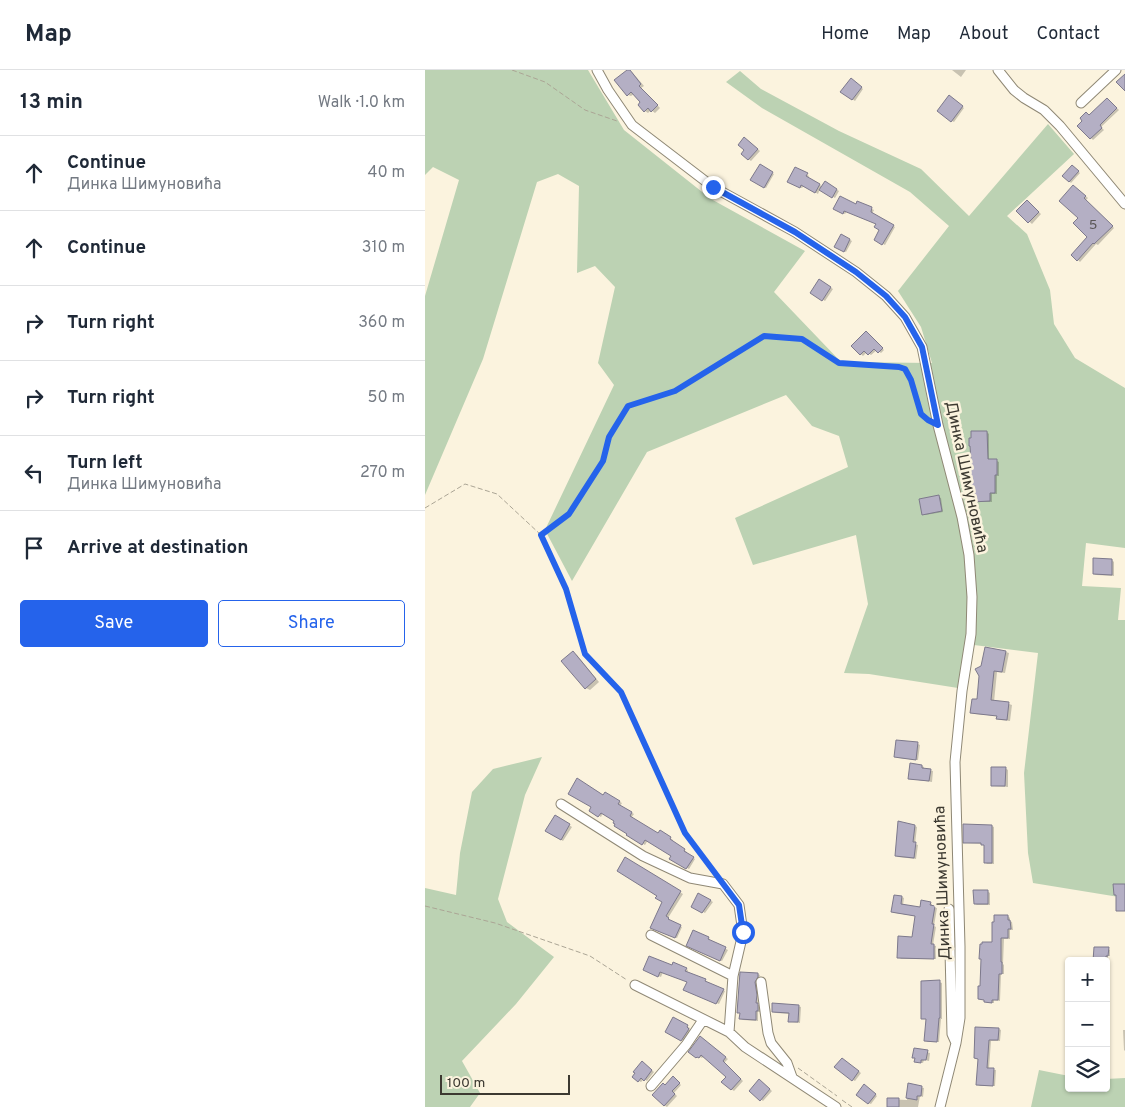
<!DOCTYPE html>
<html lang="en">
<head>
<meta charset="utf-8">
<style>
  :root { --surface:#fff; --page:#f6f6f7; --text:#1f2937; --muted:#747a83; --line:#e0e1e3; --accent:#2563eb }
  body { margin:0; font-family:Overpass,sans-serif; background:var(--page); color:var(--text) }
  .controls { position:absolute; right:15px; bottom:15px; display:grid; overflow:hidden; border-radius:5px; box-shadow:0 1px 4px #0004 }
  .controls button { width:45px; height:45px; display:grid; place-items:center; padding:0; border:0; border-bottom:1px solid var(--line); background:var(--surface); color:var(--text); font:25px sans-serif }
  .scale { position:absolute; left:15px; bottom:12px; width:130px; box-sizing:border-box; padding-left:5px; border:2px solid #3c3931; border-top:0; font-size:14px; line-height:18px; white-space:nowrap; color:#3c3931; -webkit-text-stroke:4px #fbf3de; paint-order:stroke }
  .stop { position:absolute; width:15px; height:15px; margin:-11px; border:4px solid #2563eb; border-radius:50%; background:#fff }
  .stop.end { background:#2563eb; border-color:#fff; box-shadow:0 1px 5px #0008 }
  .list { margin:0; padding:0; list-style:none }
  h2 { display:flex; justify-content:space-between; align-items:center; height:65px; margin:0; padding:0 20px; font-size:21px }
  h2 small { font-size:16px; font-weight:400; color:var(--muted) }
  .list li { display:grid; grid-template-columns:32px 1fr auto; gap:15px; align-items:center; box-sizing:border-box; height:75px; padding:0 20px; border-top:1px solid var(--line) }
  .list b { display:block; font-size:19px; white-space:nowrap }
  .list p { margin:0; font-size:16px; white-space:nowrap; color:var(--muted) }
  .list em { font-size:16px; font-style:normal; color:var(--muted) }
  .actions { display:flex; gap:10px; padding:15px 20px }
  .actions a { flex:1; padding:11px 0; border:1px solid var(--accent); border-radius:5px; text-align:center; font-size:18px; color:var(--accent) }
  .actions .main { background:var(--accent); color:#fff }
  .icon { flex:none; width:28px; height:28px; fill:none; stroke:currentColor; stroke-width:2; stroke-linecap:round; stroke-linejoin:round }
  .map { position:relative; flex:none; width:700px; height:1037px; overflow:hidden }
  header { display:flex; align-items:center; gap:30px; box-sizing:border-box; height:70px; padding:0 25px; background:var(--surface); border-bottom:1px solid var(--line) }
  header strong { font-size:24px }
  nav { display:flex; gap:28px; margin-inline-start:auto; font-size:18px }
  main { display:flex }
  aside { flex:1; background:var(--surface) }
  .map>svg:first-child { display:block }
  .green { fill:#bcd2b3 }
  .shadow { fill:#0003 }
  .building { fill:#b4afc4; stroke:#7d798c }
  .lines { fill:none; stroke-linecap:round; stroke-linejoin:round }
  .minor-casing { stroke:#8f8875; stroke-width:11 }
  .path { stroke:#aba595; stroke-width:1; stroke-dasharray:5 2.5; stroke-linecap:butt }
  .minor { stroke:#fff; stroke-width:9 }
  .route { stroke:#2563eb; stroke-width:6 }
  .labels { text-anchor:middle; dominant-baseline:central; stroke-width:5; stroke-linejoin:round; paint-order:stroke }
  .number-label { font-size:14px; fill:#5a5656 }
  .street-label { font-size:16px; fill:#3c3931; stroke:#fbf3de }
</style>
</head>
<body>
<header>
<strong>Map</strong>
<nav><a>Home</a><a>Map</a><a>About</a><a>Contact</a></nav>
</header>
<main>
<aside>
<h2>13 min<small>Walk · 1.0 km</small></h2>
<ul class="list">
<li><svg class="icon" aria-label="ahead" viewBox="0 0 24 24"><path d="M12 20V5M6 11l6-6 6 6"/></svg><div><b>Continue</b><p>Динка Шимуновића</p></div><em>40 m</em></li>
<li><svg class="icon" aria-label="ahead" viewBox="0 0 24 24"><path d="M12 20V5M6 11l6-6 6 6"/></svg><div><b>Continue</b></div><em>310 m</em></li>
<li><svg class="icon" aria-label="right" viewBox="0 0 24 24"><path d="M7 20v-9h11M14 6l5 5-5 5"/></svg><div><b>Turn right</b></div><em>360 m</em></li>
<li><svg class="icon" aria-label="right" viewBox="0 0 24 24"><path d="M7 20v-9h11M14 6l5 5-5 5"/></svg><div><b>Turn right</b></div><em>50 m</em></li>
<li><svg class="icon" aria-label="left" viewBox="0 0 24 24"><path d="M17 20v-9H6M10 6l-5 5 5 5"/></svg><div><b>Turn left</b><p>Динка Шимуновића</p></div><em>270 m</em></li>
<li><svg class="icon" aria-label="arrive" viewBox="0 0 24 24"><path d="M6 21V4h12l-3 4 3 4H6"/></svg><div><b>Arrive at destination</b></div></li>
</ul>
<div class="actions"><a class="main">Save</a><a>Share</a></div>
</aside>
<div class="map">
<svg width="700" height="1037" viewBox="0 0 700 1037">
  <rect width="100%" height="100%" fill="#fbf3de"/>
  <path class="green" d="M0,0H163L199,60L286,129L380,181L349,222L416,292L507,293L496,257L473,221L524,156L485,122L337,38L301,12L315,1L336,19L414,61L496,99L544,146L623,54L649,84L582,146L602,164L625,220L629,254L650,288L700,318V478L661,473L657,516L696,518L693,550H700V828L608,813L603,783L599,703L613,583L541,574L533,618L444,604L419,603L443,534L431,465L328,495L310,448L423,397L414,366L387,356L361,325L222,382L147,511L120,460L189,315L173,293L190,217L170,196L152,203L154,116L133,104L112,112L58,289L0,425V226L34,110L8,97L0,105Z
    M117,687L100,725L73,829L82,852L129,887L91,934L37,991L55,1023L45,1037H0V818L31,825L35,783L47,722L68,699Z
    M614,1000L644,1006V1018H681V1009L700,1008V1037H606Z"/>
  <path class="shadow" d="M203,0L207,2L219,16L216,18L235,38L230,43L226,40L223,43L220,41L217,32L209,24L206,26L203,25Z
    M527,0H541L536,7Z
    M428,11L438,19L430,31L427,29Z
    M526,28L539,38L529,52L527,51Z
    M684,31L694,40L676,57L679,60L668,70L654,56Z
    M322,70L335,81L326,91L317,84L321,80Z
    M335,96L349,104L341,118L327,109Z
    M371,98L384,106L383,108L398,117L400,113L414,121L410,128L395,119L393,124L379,115L377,118L364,111Z
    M649,98L655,103L646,113L644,111Z
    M651,118L663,128L661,130L689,158L673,175L671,174L655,192L653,190L664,167L655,148Z
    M433,132L449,140L447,144L470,157L460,175L450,170L456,160L452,154L422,141L420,144L410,139L431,136Z
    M604,133L616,144L607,154L593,141Z
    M417,165L427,171L421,182L411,176Z
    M395,211L408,219L400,231L387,223Z
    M443,264L459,280L456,283L452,280L446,285L442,282L438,286L427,276Z
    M562,362L564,364V391H572L574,392V406H572V424H567V432H550L548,431V406L545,405L547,391Z
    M514,427L516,428L518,442L500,445L498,444Z
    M687,490L689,492V506L671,505L669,504Z
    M581,582L584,583L580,603L572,602L569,632L584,634L587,635L585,651L575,650L572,649L573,646L550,644L547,642L553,630L557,596Z
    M148,583L152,585L174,612L165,620L161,618Z
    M493,674L495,675L493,690L473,688L470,686Z
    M497,696L499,697V699L508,701L507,712L486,709L484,708Z
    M580,698L583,700V717L569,716L567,715Z
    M180,724L197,733L195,736L209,744L206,748L234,765L236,762L248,770L247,772L262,782L261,783L270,789L264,799L246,789L248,786L223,770L220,775L203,765L191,751L178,743L176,747L165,740Z
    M131,747L147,757L138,771L122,761Z
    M490,756L492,757L490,774L493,775L491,789L473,787L471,785Z
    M567,756L569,757V794H562L560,792V776L557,774L542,773L540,772Z
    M201,789L258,824L243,848L245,850V851L257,857L252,868L229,859L238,832Z
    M562,821L565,823V835H552L550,834Z
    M274,824L288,832L280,843L267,836Z
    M477,827L479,828L478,835L496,838L505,833L507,834V837L512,838L509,856L511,857L508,875L511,876V889H476L474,887L488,868L491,846L470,843L468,842Z
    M583,846L585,848V851L587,852L588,860H585V869H579L578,894L579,895V904H576L575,931L569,930V933H563L561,932V930L554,929L556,918L568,873Z
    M269,861L285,869L284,871L303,880L297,891L263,875Z
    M683,879L685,880V886H683V898H681V891H669Z
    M247,896L261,899L263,900L262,903L280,911L282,912V913L300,921L294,934L262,921L263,912L238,902L236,907L222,901Z
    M333,904L335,905L332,914L333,935H335V942H333V951L318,950L315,948Z
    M514,912L517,913V949H516L514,972H503L500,970L502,949L498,948Z
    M373,936L376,937L375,953L367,952L364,951L365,944L351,943L348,942Z
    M248,949L265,958L264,960L266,961L259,971L242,961Z
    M551,958L574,959L576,960L575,971H566L564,999L571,1000L570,1016H555L553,1014L554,989L550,988Z
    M698,960H700V981L699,980Z
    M277,969L303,989L299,993L318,1011L309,1021L306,1019L303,1007L279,986L277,988L275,987L274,988L265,982Z
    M490,979L505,983L504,991L499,990L498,993L493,992L489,987Z
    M419,990L436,1003L430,1011L428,1010Z
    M681,990L683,991V1001H681Z
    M219,994L229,1002L222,1011L219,1009L216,1012L214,1011Z
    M250,1009L256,1015L249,1023L252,1026L242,1037L239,1035L241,1016Z
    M337,1012L347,1021L338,1031L326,1021Z
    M484,1015L499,1018L498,1027L495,1026L493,1037H463V1029L482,1030Z
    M441,1017L452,1026L446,1034L443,1033Z"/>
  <path class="building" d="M202,0H205L216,14L214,16L233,35L226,42L223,38L219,42L213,35L215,32L206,22L202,26L189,10Z
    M700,4V21L691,12Z
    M426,8L437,17L427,30L415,22Z
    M524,25L538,36L526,52L512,41Z
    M682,28L692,38L675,55L677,58L665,69L652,56L657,51L655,48L661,42L664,45Z
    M319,67L333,79L323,90L316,84L319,80L313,75Z
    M335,94L348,102L339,118L325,110Z
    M647,95L654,101L644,112L637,106Z
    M370,97L383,103L381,106L395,114L390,123L376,115L375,118L362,112Z
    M400,111L412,119L407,128L394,120Z
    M648,115L661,126L659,128L688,156L669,174L668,173L652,191L646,185L662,167L648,153L653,148L634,131Z
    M415,126L431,134L432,131L447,137L446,142L469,155L457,175L449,170L454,160L449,157L451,154L419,141L418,144L408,139Z
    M602,130L614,142L603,153L591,141Z
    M416,164L425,169L419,182L409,177Z
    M394,209L406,217L397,231L385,223Z
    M441,261L458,278L453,283L449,279L443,285L439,281L435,285L426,276Z
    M546,361H562L563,389H572V405H570V423H565V431L547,432L546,405H544V390H546L545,376H544V368H546Z
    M514,425L517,441L497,445L494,429Z
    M668,488L687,489V505L668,504Z
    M560,577L581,581L577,602L569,601L566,630L584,632L582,650L571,649L572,646L545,643L547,629H552L554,606L550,599L556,596Z
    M148,581L171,609L160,619L136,591Z
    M471,670L493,672L491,690L469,687Z
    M485,693L497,695V698L506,699L504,711L483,709Z
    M566,697H581L580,716H566Z
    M152,708L178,725L180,722L195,731L193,734L207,742L205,746L233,763L235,760L246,767L245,769L260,779L259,781L269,787L261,799L244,789L246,786L220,770L217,775L201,765L202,764L189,756L190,754L188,753L189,751L176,743L173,747L164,741L166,737L143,724Z
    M130,745L145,754L136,770L120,761Z
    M473,751L490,755L488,772H491L489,788L470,786Z
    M538,754L567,755V793H559V775H556V773H538Z
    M200,787L256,821L241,846L244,848L243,849L256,855L250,868L225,858L237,832L230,828L232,826L192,801Z
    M688,814H700V841H691V825H689Z
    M548,820H563V834H549Z
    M273,823L286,830L277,843L266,837Z
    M469,825L477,826L476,834L495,837L496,830L506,832L505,835L510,836L507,854H509L506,874H509V889L472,888L473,866L487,867L490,846L466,842Z
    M569,845H583V850H585L586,859H583V868H576V892H577V904H574L573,930H567V933L559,932V930L553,929V916H555L556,889H554L555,874H557V872H567V852H569Z
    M268,860L284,867L283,869L301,877L295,891L261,876Z
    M669,877H684L683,886H681V891H668Z
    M224,886L247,895L248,892L262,898L260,901L281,909L280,911L299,919L291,934L258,920L262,912L235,902L233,907L218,900Z
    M315,902L333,903V907L330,912L332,925L331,933H333V941H331V950L314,949L315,943H312Z
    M515,910V948H514L512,972L499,971L501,949H496V911Z
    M347,933L374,935L373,952H363L364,943L347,942Z
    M248,947L263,955L262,957L264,959L256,971L240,962Z
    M550,957L574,958L573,970H564L562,998H569L568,1016L551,1015L553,989L549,988Z
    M275,966L301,987L298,991L316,1009L306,1020L296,1012L301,1007L276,985L274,988L272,987L271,988L263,982Z
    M489,978L503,980L501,990H496V993L489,992L490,988H487Z
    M417,988L434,1001L427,1011L409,997Z
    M217,991L227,1000L219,1011L216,1008L213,1012L207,1007L210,1003L208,1002Z
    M248,1006L255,1013L247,1021L250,1024L239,1036L227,1025L238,1013L240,1015Z
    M334,1009L345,1019L335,1031L324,1021Z
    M483,1013L497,1016L496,1026H492V1030L481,1028Z
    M439,1014L451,1024L443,1034L431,1025Z
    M462,1028H474V1037H462Z"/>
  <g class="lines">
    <defs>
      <path id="minor" d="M172,0L183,20L207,55L288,117L370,162L431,202L461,226L480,247L497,277L513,355L537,447L544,485L547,527L546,564L537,621L530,692L535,876V948L531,973L515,1037
        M573,0L589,20L599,28L619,40L635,56L700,134
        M656,33L691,0
        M136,734L218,786L265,808L298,814L314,835L318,863L308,906L304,962
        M524,839L527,964L531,973
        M226,865L308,906
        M336,912L343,963L346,973L362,993L367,1007
        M210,915L304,962L320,977L411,1037
        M226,1016L261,975L278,950"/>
    </defs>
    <use href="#minor" class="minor-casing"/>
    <path class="path" d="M87,0L120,12L160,40L192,51
      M0,438L40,414L72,424L116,465L141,519L160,584L196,622L260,763L290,803
      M117,465L144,444L178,391L184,367L203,336L250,321L339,266L377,269L414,293L474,297L480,299L486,311L496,344L504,350
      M0,836L70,853L165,886L202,910
      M373,998L412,1026
      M417,1030L427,1037"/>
    <use href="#minor" class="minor"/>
  </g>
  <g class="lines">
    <path class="route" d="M288,117L370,162L431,202L461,226L480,247L497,277L513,355L503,350L496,344L486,310L480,299L474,297L414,293L377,269L339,266L250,321L203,336L184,367L178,391L144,444L116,465L141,519L160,584L196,622L260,763L314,835L318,862"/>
  </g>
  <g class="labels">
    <g class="number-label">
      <text x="668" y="155">5</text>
    </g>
    <g class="street-label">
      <text transform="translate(541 407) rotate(78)">Динка Шимуновића</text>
      <text transform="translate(518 813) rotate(-92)">Динка Шимуновића</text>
    </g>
  </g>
</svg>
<div class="controls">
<button>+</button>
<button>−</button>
<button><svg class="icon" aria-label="layers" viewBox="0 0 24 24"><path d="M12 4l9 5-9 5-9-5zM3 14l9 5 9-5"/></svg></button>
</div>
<div class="scale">100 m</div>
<div class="stop" style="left:318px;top:862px"></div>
<div class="stop end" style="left:288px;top:117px"></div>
</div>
</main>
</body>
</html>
